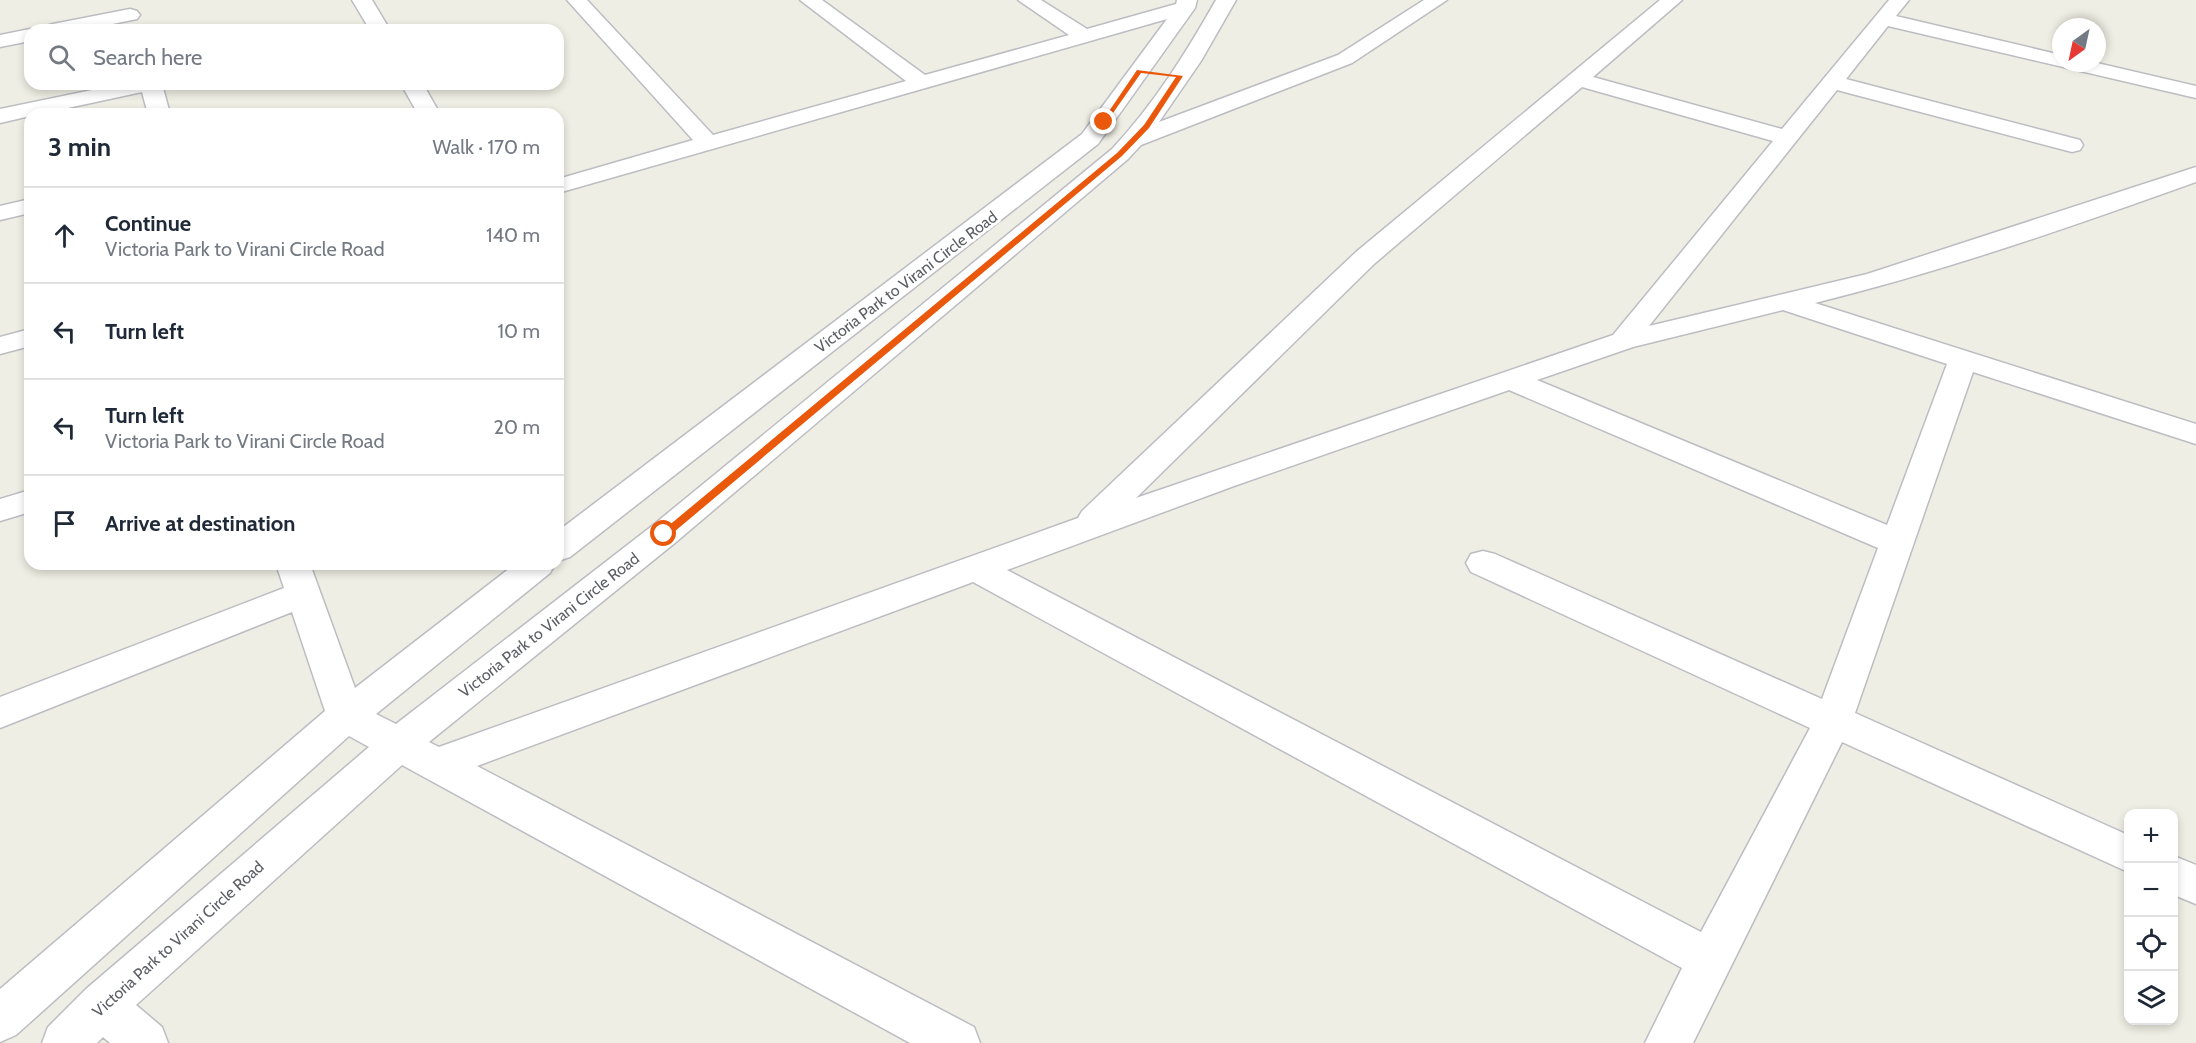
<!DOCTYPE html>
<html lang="en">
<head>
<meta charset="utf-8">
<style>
  :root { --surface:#fff; --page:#f2f2f3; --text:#1f2937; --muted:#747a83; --line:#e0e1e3 }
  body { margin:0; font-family:Cabin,sans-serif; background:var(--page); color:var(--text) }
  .controls { position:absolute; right:18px; bottom:18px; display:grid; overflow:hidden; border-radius:12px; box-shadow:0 3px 9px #0003 }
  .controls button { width:54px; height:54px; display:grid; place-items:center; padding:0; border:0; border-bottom:2px solid var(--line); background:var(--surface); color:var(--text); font:30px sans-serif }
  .compass { position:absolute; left:2052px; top:18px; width:54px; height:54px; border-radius:50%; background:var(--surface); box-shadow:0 3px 9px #0003; rotate:213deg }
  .stop { position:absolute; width:18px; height:18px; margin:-14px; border:4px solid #ea580c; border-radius:50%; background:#fff }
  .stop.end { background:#ea580c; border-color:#fff; box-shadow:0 2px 6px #0008 }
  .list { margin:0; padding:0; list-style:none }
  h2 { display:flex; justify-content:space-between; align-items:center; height:78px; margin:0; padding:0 24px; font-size:26px }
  h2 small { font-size:20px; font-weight:400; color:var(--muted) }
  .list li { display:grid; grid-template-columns:39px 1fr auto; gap:18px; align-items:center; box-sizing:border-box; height:96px; padding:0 24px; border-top:2px solid var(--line) }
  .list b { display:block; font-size:22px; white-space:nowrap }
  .list p { margin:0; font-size:20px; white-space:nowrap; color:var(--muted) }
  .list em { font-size:20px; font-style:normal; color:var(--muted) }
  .icon { flex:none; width:33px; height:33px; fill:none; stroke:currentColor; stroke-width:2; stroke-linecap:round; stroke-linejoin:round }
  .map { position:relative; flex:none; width:2196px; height:1043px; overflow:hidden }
  .search { position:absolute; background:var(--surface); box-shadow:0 3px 9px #0003; left:24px; top:24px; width:540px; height:66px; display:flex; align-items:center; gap:15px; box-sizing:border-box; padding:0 21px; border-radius:18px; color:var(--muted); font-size:22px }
  .panel { position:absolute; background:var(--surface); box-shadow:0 3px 9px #0003; left:24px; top:108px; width:540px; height:462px; border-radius:18px }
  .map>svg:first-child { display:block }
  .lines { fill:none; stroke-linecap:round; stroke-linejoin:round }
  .minor-casing { stroke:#bcbdc3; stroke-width:3 }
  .minor { fill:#fff; fill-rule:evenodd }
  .route { fill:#ea580c }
  .labels { text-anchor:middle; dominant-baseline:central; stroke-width:6; stroke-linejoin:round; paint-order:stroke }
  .street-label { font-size:16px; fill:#5c5f65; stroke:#fff }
</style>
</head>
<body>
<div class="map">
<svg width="2196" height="1043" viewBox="0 0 2196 1043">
  <rect width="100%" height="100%" fill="#efeee4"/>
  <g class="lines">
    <defs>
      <path id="minor" d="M352,0H372L390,30H370Z
        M567,0H587L713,135L906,81L800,0H822L925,75L1069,35L1018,0H1041L1087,29L1176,4L1177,0H1197L1195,8L1098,144L570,557L558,561V531L1082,134L1167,19L558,193V179L693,140Z
        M1216,0H1236L1201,61L1159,122L1338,55L1424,0H1447L1352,63L1141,145L1128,159L676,542L429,742L439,747L1078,518L1082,511L1356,252L1660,0H1682L1593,77L1782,129L1889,0H1909L1896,16L2061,55V63H2097L2196,86V98L1888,26L1846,79L2080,140L2083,145L2080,150L2072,152L1837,90L1649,326L1867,274L2196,167V182C2071,227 1944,271 1815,303L2196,424V444L1973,372L1855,713L2128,835V872L1842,742L1693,1043H1645L1682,968L973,582L477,766L974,1027L980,1043H910L402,765L136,1005L162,1027L168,1043H110L103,1037L97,1043H42L48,1027L86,989L369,747L349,736L16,1035L0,1042V989L325,711L292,612L0,728V697L284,588L276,564H310L355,688L515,564H555L550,573L376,714L396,724L652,526L1112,149C1154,104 1186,53 1216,0ZM1582,87L1773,141L1613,335L1136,498L1374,264ZM1783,310L1947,364L1887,525L1537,380L1633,347ZM1509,390L1878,548L1822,699L1495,554L1483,551L1471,554L1466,563L1471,572L1810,728L1701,932L1007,570L1234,486Z
        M130,9L137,11L140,15L137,19L83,30H43L46,26L53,24Z
        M30,29L34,30H30V41L0,47V35Z
        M121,84H162L170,114H148L142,92L40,114H30V116L0,123V109Z
        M401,84H423L440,114H418Z
        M30,199V213L0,220V206Z
        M30,329V346L0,354V337Z
        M30,490V512L0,521V499Z
        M2174,856L2196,865V904L2174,895Z"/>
    </defs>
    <use href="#minor" class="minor-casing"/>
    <use href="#minor" class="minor"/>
  </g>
  <path class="route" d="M1137,70L1183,76L1149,128L1122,156L668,537H661V532L1117,153L1144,125L1176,77L1141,73L1106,123H1101Z"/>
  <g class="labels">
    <g class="street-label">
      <text transform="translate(906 282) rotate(-37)">Victoria Park to Virani Circle Road</text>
      <text transform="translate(549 625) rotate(-38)">Victoria Park to Virani Circle Road</text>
      <text transform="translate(178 939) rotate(-42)">Victoria Park to Virani Circle Road</text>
    </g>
  </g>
</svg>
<div class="controls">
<button>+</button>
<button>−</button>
<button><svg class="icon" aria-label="locate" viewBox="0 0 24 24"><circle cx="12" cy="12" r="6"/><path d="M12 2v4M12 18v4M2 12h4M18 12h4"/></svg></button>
<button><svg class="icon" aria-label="layers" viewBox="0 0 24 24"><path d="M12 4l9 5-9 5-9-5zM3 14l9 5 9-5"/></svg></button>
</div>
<svg class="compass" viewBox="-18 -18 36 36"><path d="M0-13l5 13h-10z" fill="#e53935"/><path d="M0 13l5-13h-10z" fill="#747a83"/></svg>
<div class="stop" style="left:664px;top:534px"></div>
<div class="stop end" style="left:1104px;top:122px"></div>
<div class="search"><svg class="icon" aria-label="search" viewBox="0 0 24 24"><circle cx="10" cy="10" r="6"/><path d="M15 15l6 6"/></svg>Search here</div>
<section class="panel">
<h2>3 min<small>Walk · 170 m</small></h2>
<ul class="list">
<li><svg class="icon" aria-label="ahead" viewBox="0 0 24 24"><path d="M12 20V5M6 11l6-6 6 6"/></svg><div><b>Continue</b><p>Victoria Park to Virani Circle Road</p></div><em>140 m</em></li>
<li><svg class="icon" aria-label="left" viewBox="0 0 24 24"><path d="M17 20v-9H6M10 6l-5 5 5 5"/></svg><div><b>Turn left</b></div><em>10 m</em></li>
<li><svg class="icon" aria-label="left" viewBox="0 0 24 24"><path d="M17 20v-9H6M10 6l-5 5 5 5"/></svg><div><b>Turn left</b><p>Victoria Park to Virani Circle Road</p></div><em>20 m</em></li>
<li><svg class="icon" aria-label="arrive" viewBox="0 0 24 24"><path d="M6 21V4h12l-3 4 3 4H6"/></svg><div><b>Arrive at destination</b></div></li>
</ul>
</section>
</div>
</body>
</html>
